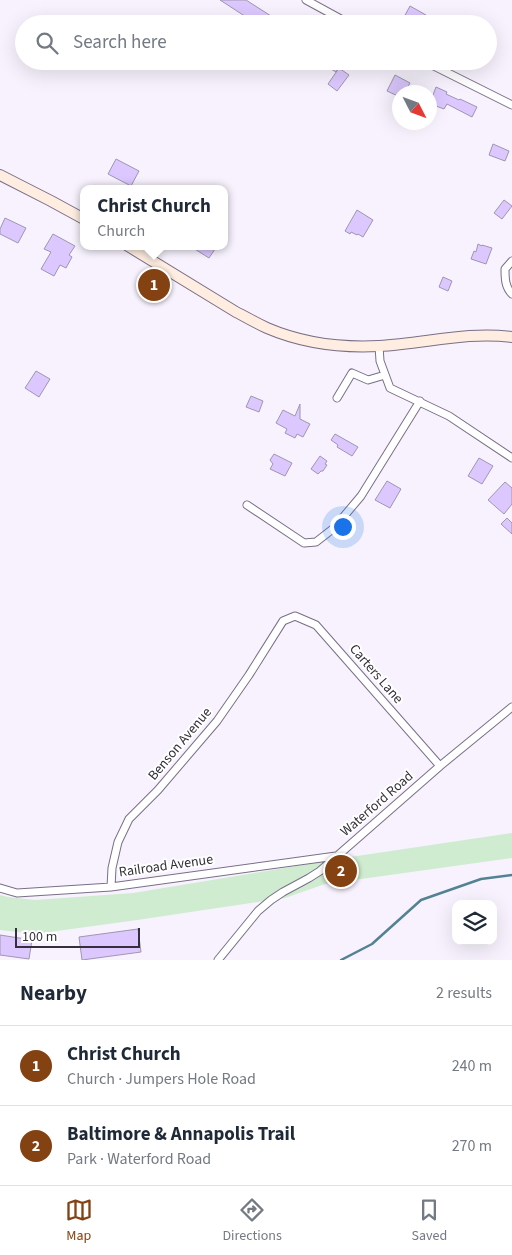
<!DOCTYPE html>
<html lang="en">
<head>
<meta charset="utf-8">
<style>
  :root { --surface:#fff; --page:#f2f2f3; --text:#1f2937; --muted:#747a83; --line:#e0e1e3; --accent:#844212 }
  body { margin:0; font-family:"Source Sans 3",sans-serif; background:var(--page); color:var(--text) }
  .controls { position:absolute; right:15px; bottom:15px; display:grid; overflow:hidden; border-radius:10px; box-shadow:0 5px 20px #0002 }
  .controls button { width:45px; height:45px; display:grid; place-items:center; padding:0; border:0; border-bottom:1px solid var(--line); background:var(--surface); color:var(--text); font:25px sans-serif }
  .compass { position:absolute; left:392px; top:85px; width:45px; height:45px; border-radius:50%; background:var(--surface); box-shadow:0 5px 20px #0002; rotate:132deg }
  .scale { position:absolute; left:15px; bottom:12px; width:125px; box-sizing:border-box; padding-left:5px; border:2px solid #342f3a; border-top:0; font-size:14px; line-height:18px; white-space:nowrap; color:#342f3a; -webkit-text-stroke:4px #fff; paint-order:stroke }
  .you { position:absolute; left:342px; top:526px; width:18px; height:18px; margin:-12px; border:4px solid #fff; border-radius:50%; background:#1a73e8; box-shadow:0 0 0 8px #1a73e833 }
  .badge { display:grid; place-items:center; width:32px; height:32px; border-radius:50%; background:var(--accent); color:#fff; font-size:16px; font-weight:700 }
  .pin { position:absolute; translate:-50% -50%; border:2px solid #fff; box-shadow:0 1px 5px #0006 }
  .popup { position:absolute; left:80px; top:185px; width:148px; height:65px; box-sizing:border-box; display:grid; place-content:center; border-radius:10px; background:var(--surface); filter:drop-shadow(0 1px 4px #0005); font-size:16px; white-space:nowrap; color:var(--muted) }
  .popup b { font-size:19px; color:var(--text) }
  .popup::after { content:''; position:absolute; left:50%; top:100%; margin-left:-10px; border:10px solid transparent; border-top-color:var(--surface) }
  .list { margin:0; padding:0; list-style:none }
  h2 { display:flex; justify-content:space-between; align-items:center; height:65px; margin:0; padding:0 20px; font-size:21px }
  h2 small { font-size:16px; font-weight:400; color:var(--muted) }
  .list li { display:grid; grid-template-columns:32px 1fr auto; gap:15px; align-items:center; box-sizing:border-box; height:80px; padding:0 20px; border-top:1px solid var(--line) }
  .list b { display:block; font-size:19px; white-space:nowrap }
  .list p { margin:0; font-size:16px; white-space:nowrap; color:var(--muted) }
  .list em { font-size:16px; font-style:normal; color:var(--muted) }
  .icon { flex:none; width:28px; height:28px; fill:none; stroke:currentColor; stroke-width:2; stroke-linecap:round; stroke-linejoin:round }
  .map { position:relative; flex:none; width:512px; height:960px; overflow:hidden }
  .search { position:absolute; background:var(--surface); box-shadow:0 5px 20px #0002; left:15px; right:15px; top:15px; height:55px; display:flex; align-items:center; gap:12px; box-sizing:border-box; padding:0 18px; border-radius:28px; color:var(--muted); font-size:19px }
  .sheet { height:225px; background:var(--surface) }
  nav { display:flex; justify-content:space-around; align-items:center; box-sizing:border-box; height:70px; border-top:1px solid var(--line); background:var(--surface); font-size:14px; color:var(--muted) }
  nav a { display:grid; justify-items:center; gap:2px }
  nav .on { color:var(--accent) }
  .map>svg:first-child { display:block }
  .green { fill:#cfecd0 }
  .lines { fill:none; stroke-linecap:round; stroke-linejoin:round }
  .stream { stroke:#538293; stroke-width:2.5 }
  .building { fill:#dcc8fe; stroke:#9f96b0 }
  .street-casing { stroke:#7a6f87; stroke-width:9 }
  .secondary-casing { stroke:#7a6f87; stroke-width:12 }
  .street { stroke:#fff; stroke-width:7 }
  .secondary { stroke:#feede0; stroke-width:10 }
  .labels { text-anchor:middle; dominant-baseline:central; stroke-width:4; stroke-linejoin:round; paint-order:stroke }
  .street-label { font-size:14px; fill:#342f3a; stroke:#fff }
</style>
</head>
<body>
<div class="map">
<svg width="512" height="960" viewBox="0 0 512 960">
  <rect width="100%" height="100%" fill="#f7f2fd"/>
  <path class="green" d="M512,833V858L325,884L285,898L137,920L35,934L0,930V895L8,897L35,900L133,893L357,856Z"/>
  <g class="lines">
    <path class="stream" d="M341,960L372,944L421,900L481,879L512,875"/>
  </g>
  <path class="building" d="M220,0H246L271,16L266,24H257Z
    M410,6L426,15L422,24H411L403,19Z
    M317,61H342L336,72Z
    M339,68L349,75L337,91L328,84Z
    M395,75L410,83L405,92H400V97L387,91Z
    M436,87L447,92L446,94L459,100L460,99L477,107L472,117L447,104L444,109L436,106L430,121V103Z
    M493,144L509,151L505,161L489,155Z
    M116,159L139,171L131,186L108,174Z
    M504,200L512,206L502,219L494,213Z
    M357,210L373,220L363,237L358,234L357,235L351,232L350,234L345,231Z
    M5,218L26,228L18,243L0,234V229Z
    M53,234L75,246L69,255L72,257L66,268L60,265L54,276L41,269L51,252L44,249Z
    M478,244L482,246V245L492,248L486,264L471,259L474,251L476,252Z
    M190,246H217L209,258Z
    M443,277L452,281L448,291L439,287Z
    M36,371L50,379L39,397L25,388Z
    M251,396L263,401L259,412L246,407Z
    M300,404V419L310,424L303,437L297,434L295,438L285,433L287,429L276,423L283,410L295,416Z
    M335,434L358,447L352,456L337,447L338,445L331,440Z
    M274,454L292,463L285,476L270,469L273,464L270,460Z
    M320,456L327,461L325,464L327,465L323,471H321L318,474L311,469Z
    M479,458L493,466L482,484L468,476Z
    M387,481L401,489L390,508L375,500Z
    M505,482L512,488V504L504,514L488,500Z
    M507,518L512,523V534L501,524Z
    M138,929L141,952L82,960L79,937Z
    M0,935L32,940L29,959L0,955Z"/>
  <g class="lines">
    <defs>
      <path id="street" d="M306,0L350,24
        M424,61L512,105
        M512,261L505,269C505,278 505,287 512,294
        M379,346L380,361L390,388L449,416L512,458
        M337,398L352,373L368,380L385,375
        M247,505L304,543L316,542L334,528L361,496L420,401
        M111,887L112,868L118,842L129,819L158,790L217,721L249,675L283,621L295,616L316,625L440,766
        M0,888L17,893L111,887L336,856
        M218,960L258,911L271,900L283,892L309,878L320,871L440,766L512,707"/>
      <path id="secondary" d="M0,175L51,201L84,219
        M128,246L236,312C246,317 256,323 267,328C302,343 341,348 379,346C424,344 466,331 512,337"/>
    </defs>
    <use href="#street" class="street-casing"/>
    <use href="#secondary" class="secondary-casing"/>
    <use href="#street" class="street"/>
    <use href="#secondary" class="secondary"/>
  </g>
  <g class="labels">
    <g class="street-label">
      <text transform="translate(376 674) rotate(49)">Carters Lane</text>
      <text transform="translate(180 744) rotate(-50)">Benson Avenue</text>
      <text transform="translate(377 804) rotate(-41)">Waterford Road</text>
      <text transform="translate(166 866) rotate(-8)">Railroad Avenue</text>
    </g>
  </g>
</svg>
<div class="controls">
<button><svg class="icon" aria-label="layers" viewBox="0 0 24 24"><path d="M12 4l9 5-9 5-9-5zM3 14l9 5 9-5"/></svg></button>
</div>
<svg class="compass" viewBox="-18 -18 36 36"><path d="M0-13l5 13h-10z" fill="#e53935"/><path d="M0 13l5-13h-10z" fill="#747a83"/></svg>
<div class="scale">100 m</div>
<div class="you"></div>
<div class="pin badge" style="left:154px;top:285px">1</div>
<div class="popup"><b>Christ Church</b>Church</div>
<div class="pin badge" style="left:341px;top:871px">2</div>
<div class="search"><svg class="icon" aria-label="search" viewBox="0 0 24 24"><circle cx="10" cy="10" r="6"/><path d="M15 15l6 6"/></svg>Search here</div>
</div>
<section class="sheet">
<h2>Nearby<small>2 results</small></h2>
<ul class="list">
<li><span class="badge">1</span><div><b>Christ Church</b><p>Church · Jumpers Hole Road</p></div><em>240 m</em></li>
<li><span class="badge">2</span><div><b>Baltimore &amp; Annapolis Trail</b><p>Park · Waterford Road</p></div><em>270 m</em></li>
</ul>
</section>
<nav>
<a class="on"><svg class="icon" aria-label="map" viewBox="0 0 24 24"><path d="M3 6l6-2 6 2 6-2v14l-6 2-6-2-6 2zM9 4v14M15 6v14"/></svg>Map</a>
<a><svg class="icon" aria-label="directions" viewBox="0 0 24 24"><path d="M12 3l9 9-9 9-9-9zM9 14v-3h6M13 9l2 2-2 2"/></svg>Directions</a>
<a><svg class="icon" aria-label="saved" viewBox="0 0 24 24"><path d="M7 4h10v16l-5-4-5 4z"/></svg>Saved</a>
</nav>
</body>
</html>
